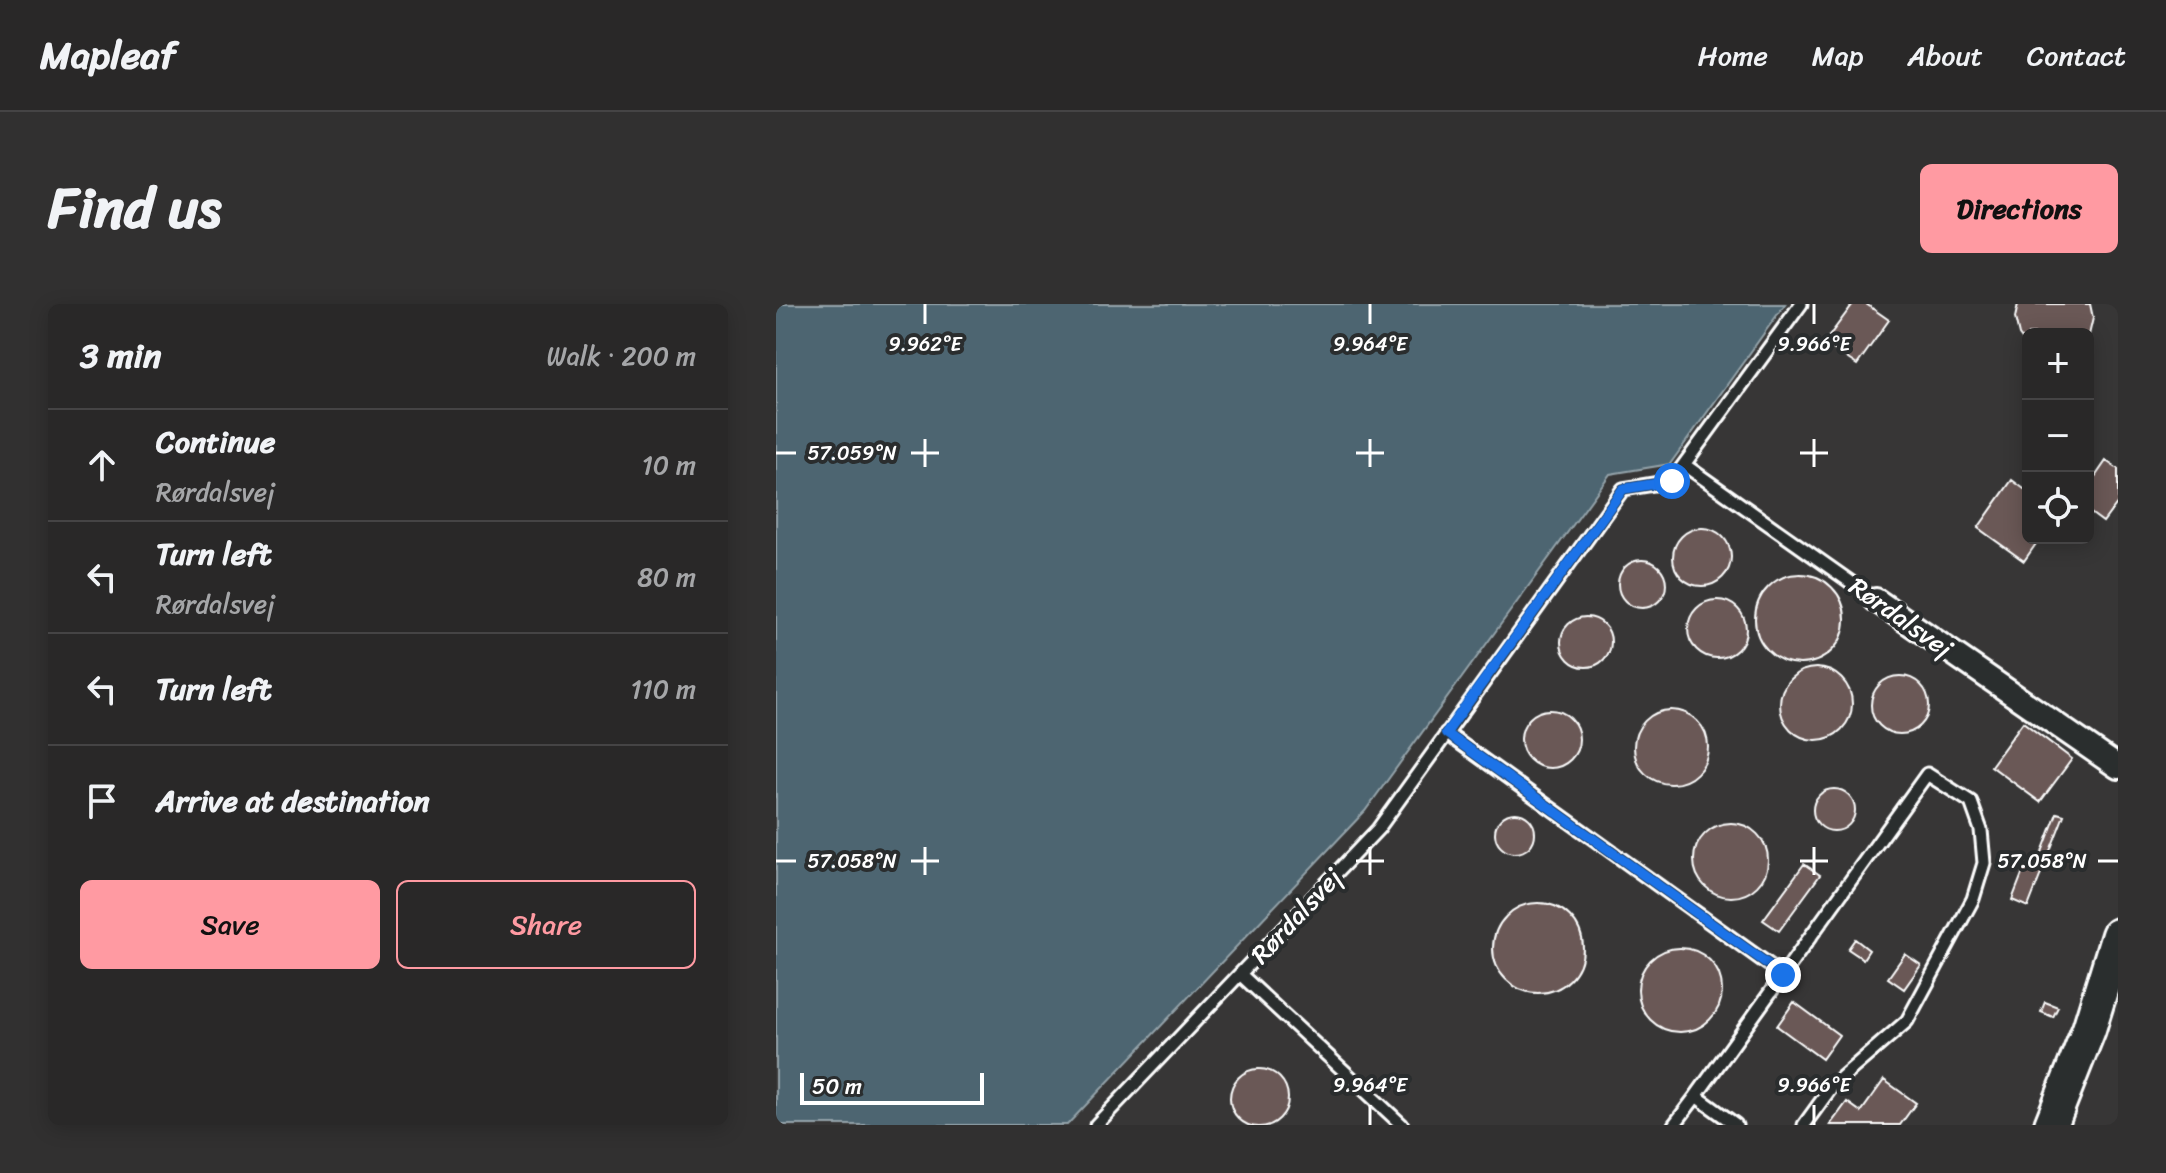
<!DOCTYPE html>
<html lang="en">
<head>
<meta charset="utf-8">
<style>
  :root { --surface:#292828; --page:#313030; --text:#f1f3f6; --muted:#a5a6a8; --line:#454445; --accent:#ff9aa2 }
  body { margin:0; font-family:Sriracha,sans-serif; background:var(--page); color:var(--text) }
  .controls { position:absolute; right:24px; top:24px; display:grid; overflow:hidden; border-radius:12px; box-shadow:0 4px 20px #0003 }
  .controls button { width:72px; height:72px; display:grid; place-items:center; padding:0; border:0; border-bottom:2px solid var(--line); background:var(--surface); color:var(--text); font:40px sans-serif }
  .scale { position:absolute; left:24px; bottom:20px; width:184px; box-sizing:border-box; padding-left:8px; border:4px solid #fff; border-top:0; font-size:22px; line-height:28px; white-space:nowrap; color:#fff; -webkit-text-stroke:6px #2a2d2e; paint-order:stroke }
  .stop { position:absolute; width:24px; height:24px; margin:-18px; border:6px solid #1a73e8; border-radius:50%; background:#fff }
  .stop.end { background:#1a73e8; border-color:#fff; box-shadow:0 2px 8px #0008 }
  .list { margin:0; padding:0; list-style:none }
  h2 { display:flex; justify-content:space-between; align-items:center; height:104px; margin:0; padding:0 32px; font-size:34px }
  h2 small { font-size:26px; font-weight:400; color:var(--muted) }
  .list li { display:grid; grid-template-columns:52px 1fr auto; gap:24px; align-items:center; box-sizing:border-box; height:112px; padding:0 32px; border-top:2px solid var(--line) }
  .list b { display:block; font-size:30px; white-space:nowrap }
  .list p { margin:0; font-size:26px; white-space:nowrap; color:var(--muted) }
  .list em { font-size:26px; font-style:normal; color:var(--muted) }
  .actions { display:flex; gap:16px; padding:24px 32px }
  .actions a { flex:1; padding:18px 0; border:2px solid var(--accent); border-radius:12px; text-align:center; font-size:28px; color:var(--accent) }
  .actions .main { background:var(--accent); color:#111 }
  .icon { flex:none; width:44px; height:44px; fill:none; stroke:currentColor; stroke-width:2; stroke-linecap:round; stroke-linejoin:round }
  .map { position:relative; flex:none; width:1342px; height:821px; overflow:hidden; border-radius:12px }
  header { display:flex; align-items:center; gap:48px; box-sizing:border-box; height:112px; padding:0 40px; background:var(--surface); border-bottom:2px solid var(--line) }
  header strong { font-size:38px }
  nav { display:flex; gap:44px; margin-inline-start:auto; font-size:28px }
  .intro { display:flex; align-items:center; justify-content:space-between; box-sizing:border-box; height:192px; padding:0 48px }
  h1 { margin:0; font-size:56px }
  .button { padding:20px 36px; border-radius:12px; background:var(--accent); color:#111; font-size:28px; font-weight:700 }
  main { display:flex; gap:48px; padding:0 48px }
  aside { flex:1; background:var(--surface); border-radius:12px; box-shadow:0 4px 20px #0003 }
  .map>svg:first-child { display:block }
  .water { fill:#4d6571; stroke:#94a3aa; stroke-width:2 }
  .building { fill:#6a5856; stroke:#fff; stroke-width:2 }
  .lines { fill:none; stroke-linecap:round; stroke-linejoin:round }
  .lane-casing { stroke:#fff; stroke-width:17 }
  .street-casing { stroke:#fff; stroke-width:28 }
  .secondary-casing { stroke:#fff; stroke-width:38 }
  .lane { stroke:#2a2d2e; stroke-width:11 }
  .street { stroke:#2a2d2e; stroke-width:22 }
  .secondary { stroke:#2a2d2e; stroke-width:32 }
  .route { stroke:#1a73e8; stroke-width:10 }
  .ticks { fill:none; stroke:#fff; stroke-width:3 }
  .labels { text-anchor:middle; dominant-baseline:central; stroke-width:8; stroke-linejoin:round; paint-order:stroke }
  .street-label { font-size:26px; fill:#fff; stroke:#2a2d2e }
  .ticks-label { font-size:20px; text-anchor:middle; fill:#fff; stroke:#2a2d2e; stroke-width:8; stroke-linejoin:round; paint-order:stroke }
</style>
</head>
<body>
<header>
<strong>Mapleaf</strong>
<nav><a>Home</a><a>Map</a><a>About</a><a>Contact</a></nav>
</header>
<div class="intro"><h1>Find us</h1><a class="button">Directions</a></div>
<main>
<aside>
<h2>3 min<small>Walk · 200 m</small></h2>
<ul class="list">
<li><svg class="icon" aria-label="ahead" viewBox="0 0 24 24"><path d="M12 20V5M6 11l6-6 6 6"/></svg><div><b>Continue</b><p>Rørdalsvej</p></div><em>10 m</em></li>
<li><svg class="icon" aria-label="left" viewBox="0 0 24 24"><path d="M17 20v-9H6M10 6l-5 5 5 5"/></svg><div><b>Turn left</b><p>Rørdalsvej</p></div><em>80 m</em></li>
<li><svg class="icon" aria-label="left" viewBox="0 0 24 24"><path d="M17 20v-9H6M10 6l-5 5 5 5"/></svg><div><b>Turn left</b></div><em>110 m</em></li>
<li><svg class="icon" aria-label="arrive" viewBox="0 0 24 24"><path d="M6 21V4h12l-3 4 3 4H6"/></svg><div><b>Arrive at destination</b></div></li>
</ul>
<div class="actions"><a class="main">Save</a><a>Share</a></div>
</aside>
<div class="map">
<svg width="1342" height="821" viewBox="0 0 1342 821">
  <rect width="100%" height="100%" fill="#373636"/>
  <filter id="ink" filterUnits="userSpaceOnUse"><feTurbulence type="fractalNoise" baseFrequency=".0125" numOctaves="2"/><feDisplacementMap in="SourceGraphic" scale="16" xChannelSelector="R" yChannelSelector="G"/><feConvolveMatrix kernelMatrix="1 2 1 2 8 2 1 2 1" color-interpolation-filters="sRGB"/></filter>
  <g filter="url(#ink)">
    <path class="water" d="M0,0H1009L894,160L834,170L589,507L291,821H0Z"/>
    <path class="building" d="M1077,0H1090L1113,16L1081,61L1048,39Z
      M1242,0H1314L1317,14L1313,31L1252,30V43L1243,31L1239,14Z
      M1330,157L1342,165V198L1327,218L1312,207V183Z
      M1236,176L1252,188V234H1264L1248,257L1202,224Z
      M897 253a29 29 0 1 1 58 0a29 29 0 1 1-58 0Z
      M842 280a24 24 0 1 1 48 0a24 24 0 1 1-48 0Z
      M979 315a45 45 0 1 1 90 0a45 45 0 1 1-90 0Z
      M912 325a29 29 0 1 1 58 0a29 29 0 1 1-58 0Z
      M785 338a25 25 0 1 1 50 0a25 25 0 1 1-50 0Z
      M1004 400a36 36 0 1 1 72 0a36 36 0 1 1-72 0Z
      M1095 401a29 29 0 1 1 58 0a29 29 0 1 1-58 0Z
      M745 435a29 29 0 1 1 58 0a29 29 0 1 1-58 0Z
      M858 443a37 37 0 1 1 74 0a37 37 0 1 1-74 0Z
      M1247,418L1296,455L1264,498L1215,462Z
      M1037 506a21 21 0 1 1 42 0a21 21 0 1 1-42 0Z
      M719 529a20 20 0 1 1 40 0a20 20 0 1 1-40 0Z
      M1281,509L1288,511L1252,603L1236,596L1248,565L1258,569Z
      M918 556a37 37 0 1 1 74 0a37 37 0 1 1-74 0Z
      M1028,560L1044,571L1003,627L987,616Z
      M717 644a45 45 0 1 1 90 0a45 45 0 1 1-90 0Z
      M1079,635L1093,646L1087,655L1072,645Z
      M862 686a42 42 0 1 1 84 0a42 42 0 1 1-84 0Z
      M1129,650L1145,661L1128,685L1112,674Z
      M1018,698L1063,731L1046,755L1001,722Z
      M1269,698L1282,703L1277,713L1265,708Z
      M454 794a29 29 0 1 1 58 0a29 29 0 1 1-58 0Z
      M1108,776L1140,799L1124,821H1054L1071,798L1085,808Z"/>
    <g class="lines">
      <defs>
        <path id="lane" d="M910,162L1100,296
          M670,429L1007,671
          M464,670L626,821
          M920,792L1151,470L1195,498L1205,526L1208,559L1197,595L1131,717L1057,781L1028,821
          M320,821L602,525L847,185L896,177L1025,0
          M898,821L920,792L960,821"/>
        <path id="street" d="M1100,296L1342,463"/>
        <path id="secondary" d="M1275,821L1313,725L1342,631"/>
      </defs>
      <use href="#lane" class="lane-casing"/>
      <use href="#street" class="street-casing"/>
      <use href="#secondary" class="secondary-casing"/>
      <use href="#lane" class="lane"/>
      <use href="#street" class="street"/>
      <use href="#secondary" class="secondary"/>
    </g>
  </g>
  <g class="lines" filter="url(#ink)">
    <path class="route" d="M896,177L847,185L670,429L1007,671"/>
  </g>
  <path class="ticks" d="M149,0V20M594,0V20M1038,0V20M149,135V163M594,135V163M1038,135V163M0,149H20M135,149H163M580,149H608M1024,149H1052M149,543V571M594,543V571M1038,543V571M0,557H20M135,557H163M580,557H608M1024,557H1052M1322,557H1342M594,801V821M1038,801V821"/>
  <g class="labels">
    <g class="street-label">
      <text transform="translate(1125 313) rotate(35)">Rørdalsvej</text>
      <text transform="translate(520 612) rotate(-47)">Rørdalsvej</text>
    </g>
  </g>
  <g class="ticks-label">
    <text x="149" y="47">9.962°E</text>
    <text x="594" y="47">9.964°E</text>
    <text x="1038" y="47">9.966°E</text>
    <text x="76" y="156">57.059°N</text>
    <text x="76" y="564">57.058°N</text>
    <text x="1266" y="564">57.058°N</text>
    <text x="594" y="788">9.964°E</text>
    <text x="1038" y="788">9.966°E</text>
  </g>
</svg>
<div class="controls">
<button>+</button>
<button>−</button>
<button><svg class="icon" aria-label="locate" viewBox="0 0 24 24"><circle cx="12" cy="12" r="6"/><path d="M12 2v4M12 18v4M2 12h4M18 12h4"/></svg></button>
</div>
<div class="scale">50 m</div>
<div class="stop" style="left:896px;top:177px"></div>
<div class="stop end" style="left:1007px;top:671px"></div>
</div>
</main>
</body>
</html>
